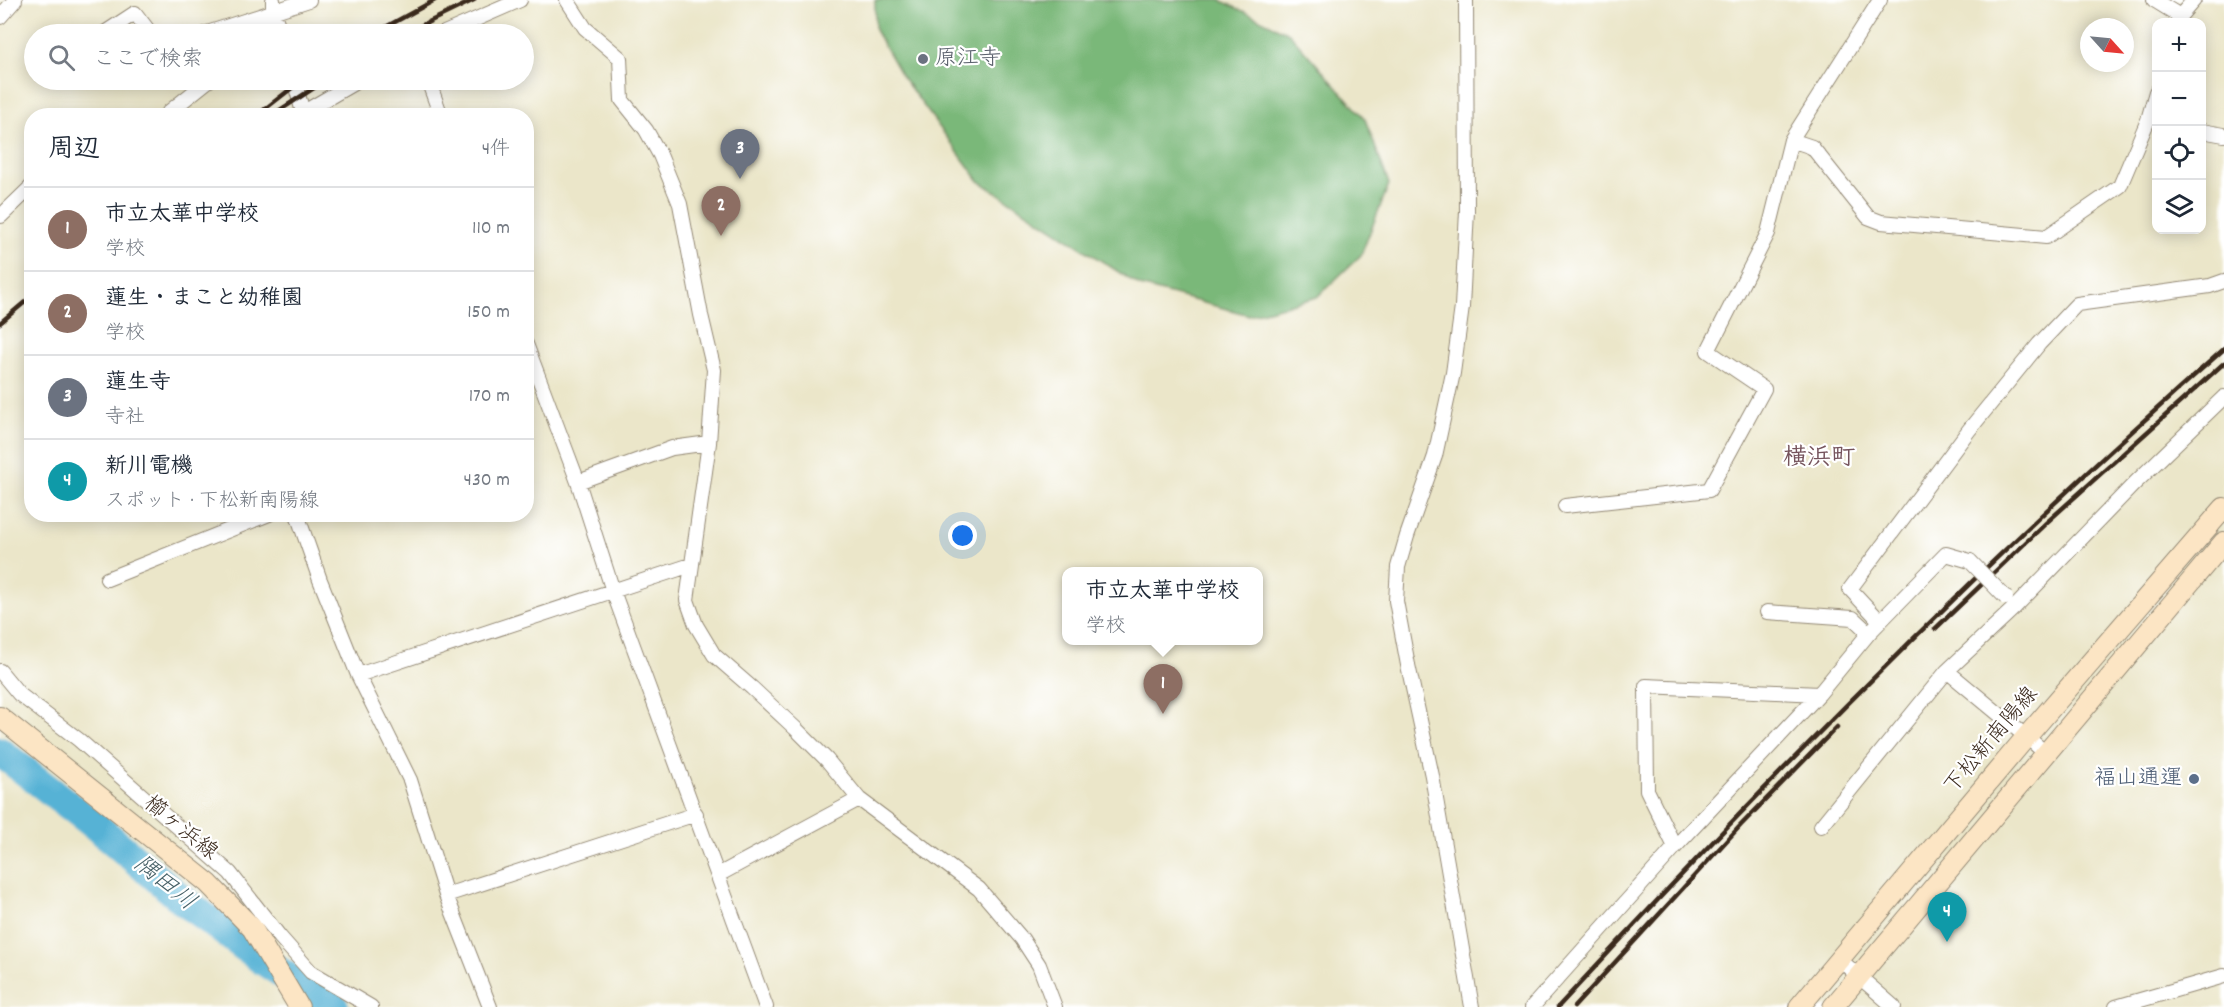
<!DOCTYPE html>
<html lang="ja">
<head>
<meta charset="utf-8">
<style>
  :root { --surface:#fff; --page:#f6f6f7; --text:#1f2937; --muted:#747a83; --line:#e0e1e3; --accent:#1a73e8 }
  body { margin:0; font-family:Dekko,"Klee One",sans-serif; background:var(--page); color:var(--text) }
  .controls { position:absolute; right:18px; top:18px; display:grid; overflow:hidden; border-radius:12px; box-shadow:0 3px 15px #0003 }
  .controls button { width:54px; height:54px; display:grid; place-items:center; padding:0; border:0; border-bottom:2px solid var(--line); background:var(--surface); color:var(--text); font:30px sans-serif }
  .compass { position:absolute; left:2080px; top:18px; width:54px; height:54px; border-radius:50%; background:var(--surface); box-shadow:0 3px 15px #0003; rotate:117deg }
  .you { position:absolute; left:963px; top:536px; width:21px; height:21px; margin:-15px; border:4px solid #fff; border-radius:50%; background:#1a73e8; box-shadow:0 0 0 9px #1a73e833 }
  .badge { display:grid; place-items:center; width:39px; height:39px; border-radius:50%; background:var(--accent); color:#fff; font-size:20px; font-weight:700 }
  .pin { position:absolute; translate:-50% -50px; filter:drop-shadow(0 2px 3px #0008) }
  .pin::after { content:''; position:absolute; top:32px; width:21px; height:18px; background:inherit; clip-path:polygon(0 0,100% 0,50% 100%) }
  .popup { position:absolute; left:1062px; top:567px; width:201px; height:78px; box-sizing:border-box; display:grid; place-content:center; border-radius:12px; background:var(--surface); filter:drop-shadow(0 2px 4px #0005); font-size:20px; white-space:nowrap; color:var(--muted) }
  .popup b { font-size:22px; color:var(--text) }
  .popup::after { content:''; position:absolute; left:50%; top:100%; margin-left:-12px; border:12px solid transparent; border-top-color:var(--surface) }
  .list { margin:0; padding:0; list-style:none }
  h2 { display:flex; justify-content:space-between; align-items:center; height:78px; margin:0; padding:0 24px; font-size:26px }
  h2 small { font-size:20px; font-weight:400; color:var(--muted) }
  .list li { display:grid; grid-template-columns:39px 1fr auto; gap:18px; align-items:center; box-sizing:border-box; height:84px; padding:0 24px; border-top:2px solid var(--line) }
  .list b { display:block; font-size:22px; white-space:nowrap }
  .list p { margin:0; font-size:20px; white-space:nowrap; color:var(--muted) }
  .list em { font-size:20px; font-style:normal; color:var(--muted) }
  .icon { flex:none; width:33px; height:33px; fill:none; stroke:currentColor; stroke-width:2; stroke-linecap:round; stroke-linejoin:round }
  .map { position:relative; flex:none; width:2224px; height:1007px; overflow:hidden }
  .search { position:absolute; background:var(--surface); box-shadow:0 3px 15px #0003; left:24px; top:24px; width:510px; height:66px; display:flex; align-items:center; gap:15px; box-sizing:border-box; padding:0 21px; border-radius:33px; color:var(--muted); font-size:22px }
  .panel { position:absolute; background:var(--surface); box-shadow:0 3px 15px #0003; left:24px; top:108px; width:510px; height:414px; border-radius:24px }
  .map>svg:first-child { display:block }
  .forest { fill:#7ab879; stroke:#5a714c; stroke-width:1.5 }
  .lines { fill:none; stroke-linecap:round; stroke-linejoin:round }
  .river { stroke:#57b2d5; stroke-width:30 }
  .street-casing { stroke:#938874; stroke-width:16 }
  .secondary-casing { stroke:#938874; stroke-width:22 }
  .street { stroke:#fff; stroke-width:14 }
  .secondary { stroke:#fce5c4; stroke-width:20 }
  .rail { stroke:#3b2a1e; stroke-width:4.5 }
  .street-bridge-casing { stroke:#938874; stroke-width:16; stroke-linecap:butt }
  .street-bridge { stroke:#fff; stroke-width:14 }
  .worship-dot { fill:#6b7280; stroke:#fff; stroke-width:2 }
  .service-dot { fill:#5c6f8a; stroke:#fff; stroke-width:2 }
  .labels { text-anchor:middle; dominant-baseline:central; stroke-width:4.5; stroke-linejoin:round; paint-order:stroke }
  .worship-label { font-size:22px; fill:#5b616d; stroke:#fff; text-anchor:start }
  .street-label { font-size:22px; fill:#3b2a1e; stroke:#fff }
  .service-label { font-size:22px; fill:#4e5e75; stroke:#fff; text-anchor:end }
  .neighbourhood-label { font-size:24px; font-weight:bold; fill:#75535c; stroke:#fff }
  .water-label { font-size:24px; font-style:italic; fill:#466067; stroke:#fff }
</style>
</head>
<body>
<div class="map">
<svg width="2224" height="1007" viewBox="0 0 2224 1007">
  <rect width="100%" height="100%" fill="#fff"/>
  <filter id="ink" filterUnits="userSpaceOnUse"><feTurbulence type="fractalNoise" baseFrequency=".0167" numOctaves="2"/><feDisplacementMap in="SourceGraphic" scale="12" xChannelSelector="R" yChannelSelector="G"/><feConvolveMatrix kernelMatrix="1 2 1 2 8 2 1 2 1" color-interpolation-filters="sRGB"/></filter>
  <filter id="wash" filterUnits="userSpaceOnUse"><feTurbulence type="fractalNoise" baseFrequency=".008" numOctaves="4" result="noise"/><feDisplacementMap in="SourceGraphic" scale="24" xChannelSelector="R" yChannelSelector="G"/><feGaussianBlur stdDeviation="1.35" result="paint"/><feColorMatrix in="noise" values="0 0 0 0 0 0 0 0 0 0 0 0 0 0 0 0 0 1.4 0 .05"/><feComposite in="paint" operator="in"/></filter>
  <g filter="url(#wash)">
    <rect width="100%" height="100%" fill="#ebe6c9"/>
    <path class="forest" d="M875,0H1220L1289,33L1365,119L1389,184L1361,255L1317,297L1249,315L1140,286L979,181L901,75L875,30Z"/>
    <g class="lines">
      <path class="river" d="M0,752L97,827L185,902L262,960L334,1007"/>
    </g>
  </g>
  <g filter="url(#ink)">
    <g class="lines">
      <defs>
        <path id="street" d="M273,0V11L281,34
          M567,0L585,28L620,58L622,100L646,130L660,155L680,204L701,315L714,370L709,443L687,600L696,625L714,655L752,688L795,728L827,760L859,799L979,889L1022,939L1039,965L1055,1007
          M1466,0L1467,211L1462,307L1453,373L1435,456L1407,536L1398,567L1396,601L1408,665L1432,776L1472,1007
          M1880,0L1791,140L1812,147L1868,217L1881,222L2046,237L2120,186L2148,120L2156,92
          M2154,0L2180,16
          M0,17L15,0
          M2178,22L2180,16L2194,0
          M103,34L135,13L151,34
          M204,34L309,0
          M255,34L273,11
          M442,34L520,0
          M294,80L304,116
          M428,80L441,116
          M304,112L359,80
          M167,116L169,112L209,80
          M2202,131L2224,135
          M1,216L32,186
          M526,344L578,482L613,591L766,1007
          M578,482L672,448L709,443
          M1565,506L1709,490L1764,389L1708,351L1768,233L1791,140
          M297,514L320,580L358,675L410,780L446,895L490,1007
          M107,579L269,514
          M1767,612L1853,618L1869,633
          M1880,621L1850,589L1969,430L2039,344L2077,304L2210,286L2224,281
          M0,671L19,694L79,740L230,873L280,937L311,972L371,1007
          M1947,671L2047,754
          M358,675L691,565
          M1821,826L1947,671L2014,608L2134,484L2224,397
          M1675,847L1647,790L1646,686L1819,694
          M718,875L859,799
          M446,895L696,814
          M1839,959L1894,1007
          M1532,1007L1675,847L1819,694L1869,633L1946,554L1970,561
          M2116,1007L2224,976"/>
        <path id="secondary" d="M0,717L208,883L252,928L299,1007
          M1799,1007L2027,736L2224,508
          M1833,1007L2224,542"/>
      </defs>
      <use href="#street" class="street-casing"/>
      <use href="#secondary" class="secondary-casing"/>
      <use href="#street" class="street"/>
      <use href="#secondary" class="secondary"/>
      <path class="rail" d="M373,34L435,0
        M404,34L474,0
        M256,116L302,80
        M271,116L326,80
        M0,323L32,296
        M1935,629L2046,523L2224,363
        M1558,1007C1770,776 1989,556 2224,349
        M1574,1007L1741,825L1837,727"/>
      <defs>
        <path id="street-bridge" d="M1970,561L2006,598"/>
      </defs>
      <use href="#street-bridge" class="street-bridge-casing"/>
      <use href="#street-bridge" class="street-bridge"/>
    </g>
  </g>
  <circle class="worship-dot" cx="923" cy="59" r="6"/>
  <circle class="service-dot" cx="2194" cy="779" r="6"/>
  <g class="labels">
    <g class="worship-label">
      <text x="935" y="59">原江寺</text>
    </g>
    <g class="street-label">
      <text transform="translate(1992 741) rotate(-50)">下松新南陽線</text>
      <text transform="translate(180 829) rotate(39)">櫛ヶ浜線</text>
    </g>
    <g class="service-label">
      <text x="2182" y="779">福山通運</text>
    </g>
    <g class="neighbourhood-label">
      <text x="1819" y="459">横浜町</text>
    </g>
    <g class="water-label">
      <text transform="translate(164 884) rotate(39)">隅田川</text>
    </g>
  </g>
</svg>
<div class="controls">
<button>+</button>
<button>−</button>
<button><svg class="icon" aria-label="locate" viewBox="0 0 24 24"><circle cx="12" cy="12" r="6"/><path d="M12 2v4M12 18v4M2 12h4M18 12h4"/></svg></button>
<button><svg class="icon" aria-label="layers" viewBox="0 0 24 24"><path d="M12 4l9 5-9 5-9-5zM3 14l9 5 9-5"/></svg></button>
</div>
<svg class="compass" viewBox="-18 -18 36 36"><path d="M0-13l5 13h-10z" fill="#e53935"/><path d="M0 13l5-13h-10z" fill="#747a83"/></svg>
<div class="you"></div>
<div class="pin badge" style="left:1163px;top:714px;background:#8d6e63">1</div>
<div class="popup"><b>市立太華中学校</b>学校</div>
<div class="pin badge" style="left:721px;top:236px;background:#8d6e63">2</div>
<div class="pin badge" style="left:740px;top:179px;background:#6b7280">3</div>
<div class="pin badge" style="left:1947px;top:942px;background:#0f9aa8">4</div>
<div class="search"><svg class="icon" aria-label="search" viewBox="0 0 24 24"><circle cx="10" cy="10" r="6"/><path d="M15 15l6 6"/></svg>ここで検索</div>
<section class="panel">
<h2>周辺<small>4件</small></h2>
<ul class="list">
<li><span class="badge" style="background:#8d6e63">1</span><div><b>市立太華中学校</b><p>学校</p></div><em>110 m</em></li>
<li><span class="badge" style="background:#8d6e63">2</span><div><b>蓮生・まこと幼稚園</b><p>学校</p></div><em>150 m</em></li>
<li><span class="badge" style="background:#6b7280">3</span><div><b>蓮生寺</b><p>寺社</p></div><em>170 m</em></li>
<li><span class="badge" style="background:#0f9aa8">4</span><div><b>新川電機</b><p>スポット · 下松新南陽線</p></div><em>430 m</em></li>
</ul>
</section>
</div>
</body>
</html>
